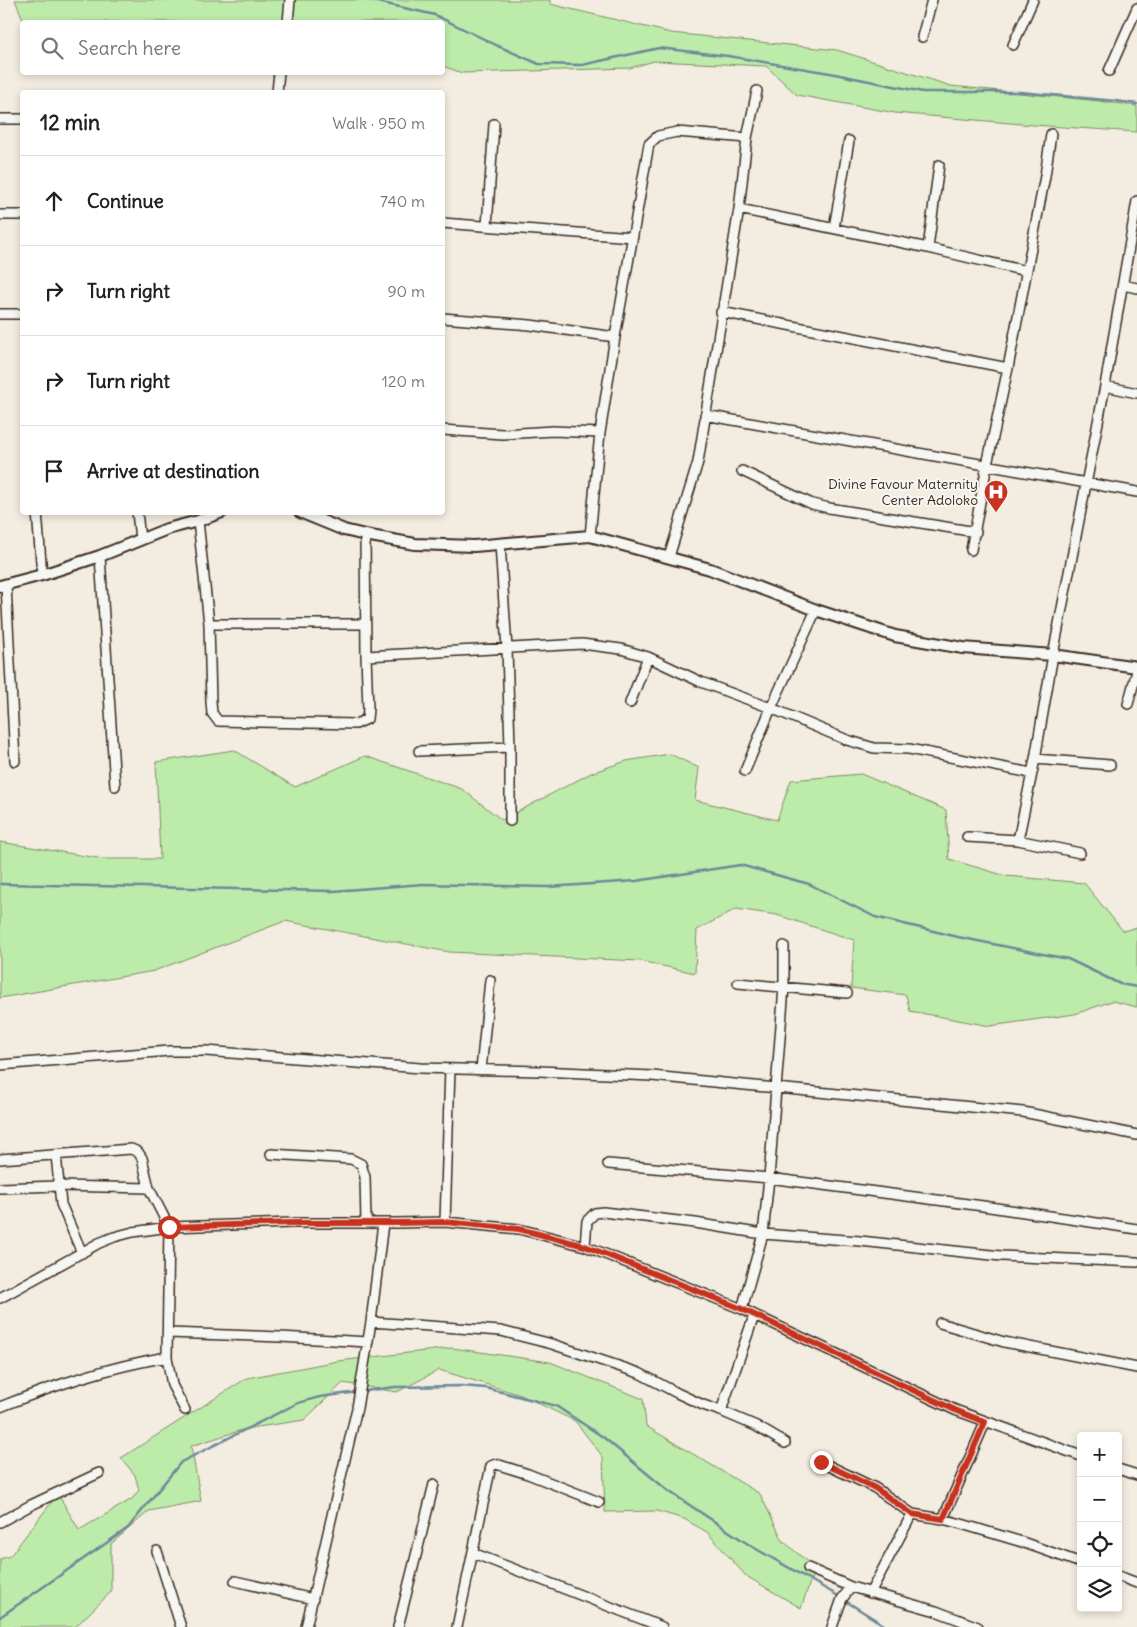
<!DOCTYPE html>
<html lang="en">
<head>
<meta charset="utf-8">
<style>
  :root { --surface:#fff; --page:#f6f6f6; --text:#202124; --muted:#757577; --line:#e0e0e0 }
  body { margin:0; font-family:Delius,sans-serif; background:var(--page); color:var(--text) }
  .controls { position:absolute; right:15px; bottom:15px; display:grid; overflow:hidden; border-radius:5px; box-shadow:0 2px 8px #0003 }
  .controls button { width:45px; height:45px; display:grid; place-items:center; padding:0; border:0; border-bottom:1px solid var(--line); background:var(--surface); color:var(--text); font:25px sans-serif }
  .stop { position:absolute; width:15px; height:15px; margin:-11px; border:4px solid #c8321e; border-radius:50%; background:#fff }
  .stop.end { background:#c8321e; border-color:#fff; box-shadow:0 1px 5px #0008 }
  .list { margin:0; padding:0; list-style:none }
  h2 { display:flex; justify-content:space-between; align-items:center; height:65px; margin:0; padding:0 20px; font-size:21px }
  h2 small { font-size:16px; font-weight:400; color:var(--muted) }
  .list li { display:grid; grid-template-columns:32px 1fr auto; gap:15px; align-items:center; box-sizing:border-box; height:90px; padding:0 20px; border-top:1px solid var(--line) }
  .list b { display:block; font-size:19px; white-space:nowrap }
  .list em { font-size:16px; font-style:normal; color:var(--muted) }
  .icon { flex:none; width:28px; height:28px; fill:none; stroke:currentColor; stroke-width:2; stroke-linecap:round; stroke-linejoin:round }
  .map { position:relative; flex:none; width:1137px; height:1627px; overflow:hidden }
  .search { position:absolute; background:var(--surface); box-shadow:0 2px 8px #0003; left:20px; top:20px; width:425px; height:55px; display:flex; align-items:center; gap:12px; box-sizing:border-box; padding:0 18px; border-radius:5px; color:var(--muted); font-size:19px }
  .panel { position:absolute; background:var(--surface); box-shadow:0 2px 8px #0003; left:20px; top:90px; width:425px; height:425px; border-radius:5px }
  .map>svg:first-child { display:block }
  .green { fill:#bdecaa; stroke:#7c8b64 }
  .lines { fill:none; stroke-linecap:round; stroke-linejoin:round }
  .stream { stroke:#6d889a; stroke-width:2.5 }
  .minor-casing { stroke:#3b2a1e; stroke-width:12 }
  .tertiary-casing { stroke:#3b2a1e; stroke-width:14 }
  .minor { stroke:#f6f6f2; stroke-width:9 }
  .tertiary { stroke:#f6f6f2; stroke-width:10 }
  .route { stroke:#c8321e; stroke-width:6 }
  .labels { text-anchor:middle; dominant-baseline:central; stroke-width:4; stroke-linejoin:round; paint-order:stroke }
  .poi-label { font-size:14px; fill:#3b2a1e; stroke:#f6f6f2; text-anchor:end }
</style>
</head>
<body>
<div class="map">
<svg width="1137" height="1627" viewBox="0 0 1137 1627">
  <rect width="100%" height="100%" fill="#f3ece0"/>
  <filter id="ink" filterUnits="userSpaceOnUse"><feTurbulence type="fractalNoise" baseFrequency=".02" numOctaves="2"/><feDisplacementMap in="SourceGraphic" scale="10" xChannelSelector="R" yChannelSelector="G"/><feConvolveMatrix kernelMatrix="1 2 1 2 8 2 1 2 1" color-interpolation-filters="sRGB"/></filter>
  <g filter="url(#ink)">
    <path class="green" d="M15,0H550V4L671,33L837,50L951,86L1099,101L1137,106V132L1033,125L895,113L797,95L766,66L654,61L630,68L462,73L443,66L442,22H24Z
      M234,750L295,787L365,756L462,789L502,820L591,773L626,761L670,754L699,768L695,800L777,820L791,780L861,774L946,810L949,859L1006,876L1084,883L1123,931L1137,927V1007L1112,1001L1075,1014L990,1026L910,1011L906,995L851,988L854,940L777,915L736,909L697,930L695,973L640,961L449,952L285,921L154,971L0,998V842L104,859H160L156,762Z
      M452,1348L550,1362L643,1399L646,1426L760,1494L783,1541L815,1568L801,1608L746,1576L707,1532L684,1519L657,1511L605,1512L603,1457L575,1421L521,1395L439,1370L397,1392L343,1383L304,1420L245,1429L191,1446L201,1501L149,1511L111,1544V1592L75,1627H0V1559L10,1556L58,1494L79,1530L132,1499L139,1490L135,1475L121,1458L247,1378L338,1361Z"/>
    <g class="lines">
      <path class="stream" d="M369,0L435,15L498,46L539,64L582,65L659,48L728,56L830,73L923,92H1020L1116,101L1137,104
        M0,884L333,891L423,884L548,887L636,881L740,865L809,884L875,917L958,937L1068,959L1120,984L1137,987
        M844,1600L887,1627
        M0,1617L128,1528L181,1462L298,1403L320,1397L395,1387L462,1386L486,1388L556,1406L603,1437L667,1490L751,1546L840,1597"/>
      <defs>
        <path id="minor" d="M288,22L290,0
          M922,37L932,0
          M1013,45L1033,0
          M1109,71L1137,8
          M277,92L279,72
          M0,119H22
          M739,209L928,248L1026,271
          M0,215H22
          M442,223L633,237
          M487,226L494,124
          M834,228L849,141
          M928,248L939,165
          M1123,285L1137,288
          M721,312L1008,368
          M0,314H22
          M442,318L530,325L615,337
          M1105,386L1137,393
          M705,415L1137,492
          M442,430L503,434L553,431L600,433
          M742,471L812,504L829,508L976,532
          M37,512L42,575
          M137,512L140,539
          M198,521L209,624L211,702L212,713L218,721L356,724L367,719L368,709L366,656L365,535
          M590,536L600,433L615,337L649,144L658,136L677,132L747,138
          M500,544L507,649L510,747V821
          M971,550L987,465L1008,368L1045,176L1051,134
          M100,556L115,786
          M669,557L698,462L739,209L747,138L757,91
          M6,585L15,761
          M209,624H365
          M366,656L582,644L621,649L648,657L701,682L771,708L847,740L874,748L909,749L1031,773
          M630,703L648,657
          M1128,704L1137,671
          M419,751L510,747
          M1035,759L1110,765
          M745,771L771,708L816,610
          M967,837L1018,840L1080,853
          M1018,840L1035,759L1053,655L1105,386L1137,201
          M738,983L847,993
          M0,1065L169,1051H206L420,1068L539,1071L652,1076L1023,1112L1137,1135
          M481,1070L490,980
          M271,1154L351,1159L361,1164L365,1177L366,1223
          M56,1155L61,1204L82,1253
          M0,1159L131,1149L138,1152L142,1158L149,1188L169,1227L167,1357L172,1385L185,1410
          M608,1164L769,1178L983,1206L1137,1229
          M0,1188L58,1186L149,1188
          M445,1222L450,1069
          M585,1246L587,1221L595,1213L603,1212L695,1223L763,1234L860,1241L1001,1256L1137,1262
          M0,1298L99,1243L114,1237L133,1232L169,1227L293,1223H396L445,1222L519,1229L585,1246L742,1309L955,1410L1081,1456
          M742,1309L763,1234L769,1178L784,987V946
          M371,1322L501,1331L552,1344L639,1373L677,1393L703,1405L721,1411L756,1426L785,1443
          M940,1323L1004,1342L1137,1368
          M168,1333L280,1337L368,1342
          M0,1407C55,1385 108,1367 167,1357
          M721,1411L754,1316
          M821,1462L875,1488L912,1514L943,1519L965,1525L1022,1542L1081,1563
          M1118,1469L1137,1475
          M943,1519L985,1423
          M0,1522L31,1505L99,1473
          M157,1551L181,1627
          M473,1553L662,1627
          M808,1568L851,1587L936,1611L978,1627
          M1118,1576L1137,1583
          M235,1581L313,1599
          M870,1593L912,1514
          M306,1627L357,1408L371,1322L383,1223
          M398,1627L434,1484
          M457,1627L491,1466L496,1464L528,1474L599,1502
          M832,1627L842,1599L851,1587"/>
        <path id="tertiary" d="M300,512L344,530L365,535L415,544L474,546L590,536L710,569L816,610L895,636L963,648L1053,655L1137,667
          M0,586L42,575L100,556L167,529L198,521L222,512"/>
      </defs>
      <use href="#minor" class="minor-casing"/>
      <use href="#tertiary" class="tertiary-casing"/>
      <use href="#minor" class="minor"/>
      <use href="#tertiary" class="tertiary"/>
    </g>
  </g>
  <g class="lines" filter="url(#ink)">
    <path class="route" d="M169,1227L292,1223H396L445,1222L519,1229L585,1246L742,1309L955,1410L985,1422L943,1519L912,1514L875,1488L821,1462"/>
  </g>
  <defs>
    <symbol id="hospital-pin" viewBox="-11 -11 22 30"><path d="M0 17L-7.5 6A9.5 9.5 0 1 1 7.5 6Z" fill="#c8321e" stroke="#f6f6f2"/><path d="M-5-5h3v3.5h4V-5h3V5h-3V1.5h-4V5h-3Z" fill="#fff"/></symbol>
  </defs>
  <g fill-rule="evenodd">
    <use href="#hospital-pin" x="982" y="478" width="28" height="38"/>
  </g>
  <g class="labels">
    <g class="poi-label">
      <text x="978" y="484">Divine Favour Maternity<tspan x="978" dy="16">Center Adoloko</tspan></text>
    </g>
  </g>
</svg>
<div class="controls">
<button>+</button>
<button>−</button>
<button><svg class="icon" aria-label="locate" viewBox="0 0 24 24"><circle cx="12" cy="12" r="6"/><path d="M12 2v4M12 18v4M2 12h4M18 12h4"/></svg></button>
<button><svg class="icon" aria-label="layers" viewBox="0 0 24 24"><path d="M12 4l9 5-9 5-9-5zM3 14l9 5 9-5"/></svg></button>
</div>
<div class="stop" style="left:169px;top:1227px"></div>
<div class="stop end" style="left:821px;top:1462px"></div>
<div class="search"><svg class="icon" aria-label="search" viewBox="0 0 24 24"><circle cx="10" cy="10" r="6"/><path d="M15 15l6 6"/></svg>Search here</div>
<section class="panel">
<h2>12 min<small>Walk · 950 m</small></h2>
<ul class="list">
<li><svg class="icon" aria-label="ahead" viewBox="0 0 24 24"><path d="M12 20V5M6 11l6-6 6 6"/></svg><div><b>Continue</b></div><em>740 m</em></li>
<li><svg class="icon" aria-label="right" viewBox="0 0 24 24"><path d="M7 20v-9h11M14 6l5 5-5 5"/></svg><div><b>Turn right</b></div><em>90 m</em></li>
<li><svg class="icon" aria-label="right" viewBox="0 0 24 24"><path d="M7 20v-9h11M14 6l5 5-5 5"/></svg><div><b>Turn right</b></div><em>120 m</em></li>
<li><svg class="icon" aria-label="arrive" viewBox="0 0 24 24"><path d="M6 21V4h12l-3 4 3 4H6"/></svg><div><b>Arrive at destination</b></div></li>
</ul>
</section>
</div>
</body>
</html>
